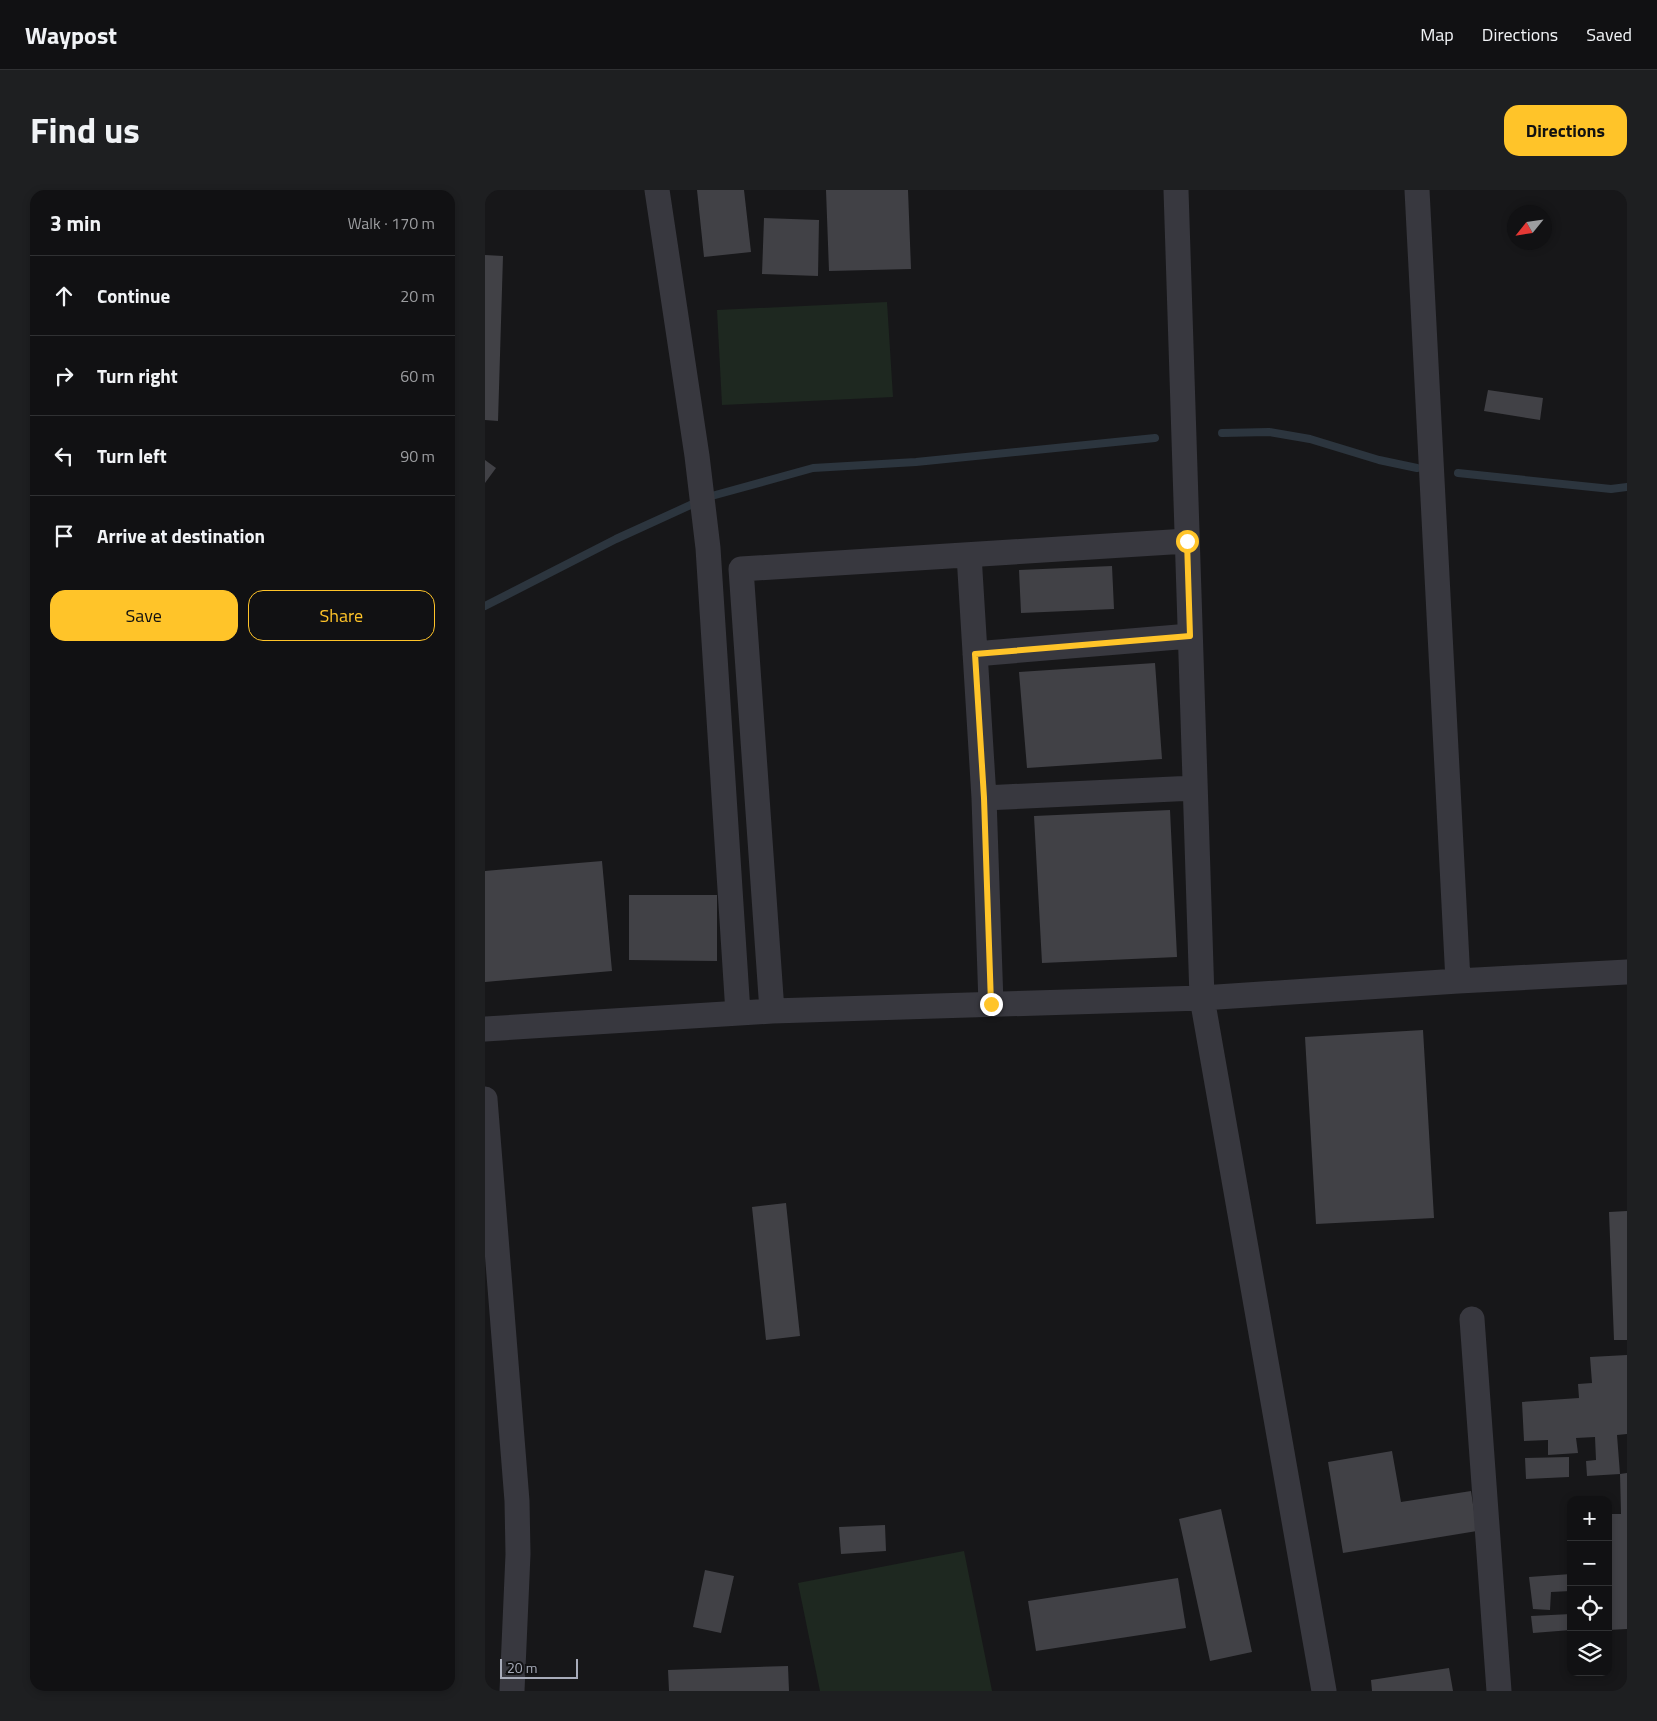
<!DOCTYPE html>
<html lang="en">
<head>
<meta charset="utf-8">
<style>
  :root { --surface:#111113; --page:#1e1f21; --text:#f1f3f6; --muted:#9c9da0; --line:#303133; --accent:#ffc429 }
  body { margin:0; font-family:"Titillium Web",sans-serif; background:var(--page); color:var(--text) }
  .controls { position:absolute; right:15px; bottom:15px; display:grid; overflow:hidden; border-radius:10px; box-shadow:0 2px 8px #0003 }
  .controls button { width:45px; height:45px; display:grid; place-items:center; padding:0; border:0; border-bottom:1px solid var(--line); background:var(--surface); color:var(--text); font:25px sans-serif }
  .compass { position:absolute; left:1022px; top:15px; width:45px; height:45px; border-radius:50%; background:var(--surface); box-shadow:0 2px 8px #0003; rotate:240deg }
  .scale { position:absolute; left:15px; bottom:12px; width:78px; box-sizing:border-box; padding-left:5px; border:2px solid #a8acba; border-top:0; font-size:14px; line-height:18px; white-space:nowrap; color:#a8acba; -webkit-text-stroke:4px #121214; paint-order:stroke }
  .stop { position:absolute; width:15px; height:15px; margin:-11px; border:4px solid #ffc429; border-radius:50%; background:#fff }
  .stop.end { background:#ffc429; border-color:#fff; box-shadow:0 1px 5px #0008 }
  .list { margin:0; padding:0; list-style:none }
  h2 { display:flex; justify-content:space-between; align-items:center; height:65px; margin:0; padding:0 20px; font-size:21px }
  h2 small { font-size:16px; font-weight:400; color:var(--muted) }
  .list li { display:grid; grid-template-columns:32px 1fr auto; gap:15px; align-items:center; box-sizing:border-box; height:80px; padding:0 20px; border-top:1px solid var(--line) }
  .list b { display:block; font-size:19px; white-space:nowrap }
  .list em { font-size:16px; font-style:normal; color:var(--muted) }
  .actions { display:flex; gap:10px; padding:15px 20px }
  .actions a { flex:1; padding:11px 0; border:1px solid var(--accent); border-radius:15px; text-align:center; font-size:18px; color:var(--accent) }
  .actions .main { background:var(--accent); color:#111 }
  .icon { flex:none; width:28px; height:28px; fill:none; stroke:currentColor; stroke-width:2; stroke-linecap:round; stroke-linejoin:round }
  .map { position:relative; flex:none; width:1142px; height:1501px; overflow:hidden; border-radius:15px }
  header { display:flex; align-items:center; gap:30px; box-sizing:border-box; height:70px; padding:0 25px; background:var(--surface); border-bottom:1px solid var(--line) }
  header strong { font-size:24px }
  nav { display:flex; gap:28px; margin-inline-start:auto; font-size:18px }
  .intro { display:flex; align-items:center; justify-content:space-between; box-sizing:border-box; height:120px; padding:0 30px }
  h1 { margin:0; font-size:35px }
  .button { padding:12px 22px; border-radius:15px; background:var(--accent); color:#111; font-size:18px; font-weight:700 }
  main { display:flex; gap:30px; padding:0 30px }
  aside { flex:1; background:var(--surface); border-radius:15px; box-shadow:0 2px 8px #0003 }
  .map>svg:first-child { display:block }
  .green { fill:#1e2820 }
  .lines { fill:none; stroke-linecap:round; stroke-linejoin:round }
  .stream { stroke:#2c353e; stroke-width:8 }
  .building { fill:#414146 }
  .minor { stroke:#38383f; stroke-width:25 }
  .route { stroke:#ffc429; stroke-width:6 }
</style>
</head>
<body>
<header>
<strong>Waypost</strong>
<nav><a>Map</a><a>Directions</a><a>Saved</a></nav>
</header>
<div class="intro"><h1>Find us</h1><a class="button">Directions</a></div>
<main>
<aside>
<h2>3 min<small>Walk · 170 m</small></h2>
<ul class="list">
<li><svg class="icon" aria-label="ahead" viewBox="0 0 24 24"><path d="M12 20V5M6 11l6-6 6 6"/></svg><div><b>Continue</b></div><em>20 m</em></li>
<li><svg class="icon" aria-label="right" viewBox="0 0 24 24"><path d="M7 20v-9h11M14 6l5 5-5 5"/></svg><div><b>Turn right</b></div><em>60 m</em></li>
<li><svg class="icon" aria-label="left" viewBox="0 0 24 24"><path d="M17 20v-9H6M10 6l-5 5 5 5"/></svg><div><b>Turn left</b></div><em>90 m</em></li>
<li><svg class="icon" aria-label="arrive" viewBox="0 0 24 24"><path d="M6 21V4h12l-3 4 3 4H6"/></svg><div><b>Arrive at destination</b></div></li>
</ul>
<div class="actions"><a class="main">Save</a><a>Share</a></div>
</aside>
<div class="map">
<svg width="1142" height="1501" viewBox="0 0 1142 1501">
  <rect width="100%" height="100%" fill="#171719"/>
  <path class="green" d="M402,112L408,207L237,215L232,120Z
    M479,1361L507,1501H335L313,1393Z"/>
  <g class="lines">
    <path class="stream" d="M737,243L784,242L825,249L894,270L932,278
      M973,283L1126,299L1142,297
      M0,416L131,349L223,307L328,278L431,272L670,248"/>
  </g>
  <path class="building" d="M212,0H259L266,62L219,67Z
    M341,0H423L426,79L344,81Z
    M279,28L334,30L333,86L277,84Z
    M0,65L18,66L13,231L0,230Z
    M1003,200L1058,208L1055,230L999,221Z
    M0,270L11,278L0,293Z
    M627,376L629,419L536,423L534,380Z
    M670,473L677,569L542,578L534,482Z
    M685,620L692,767L557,773L549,626Z
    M117,671L127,781L0,792V681Z
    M144,705H232V771L144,770Z
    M938,840L949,1028L831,1034L820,847Z
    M301,1013L315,1146L281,1150L267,1017Z
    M1142,1021V1150H1129L1124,1022Z
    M1142,1165V1244L1132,1245L1135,1284L1102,1286L1101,1271L1111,1270L1110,1247L1091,1248L1093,1263L1063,1265V1250L1039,1251L1037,1212L1094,1208L1093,1194L1107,1193L1105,1167Z
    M907,1261L916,1312L986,1301L992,1341L858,1363L843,1272Z
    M1084,1267V1287L1041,1289L1040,1268Z
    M1142,1283V1439L1123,1440V1324H1136L1135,1284Z
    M736,1319L767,1462L725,1471L694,1329Z
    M400,1335L401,1361L356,1364L354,1337Z
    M220,1380L249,1386L236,1443L208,1437Z
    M1086,1384V1401L1066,1402L1065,1420L1048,1419L1044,1387Z
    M693,1388L701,1438L551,1461L543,1411Z
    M1086,1424V1440L1048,1443L1046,1426Z
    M303,1476L304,1501H184L183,1480Z
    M964,1478L968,1501H887L886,1490Z"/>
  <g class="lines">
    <path class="minor" d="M172,0L212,266L223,358L253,823
      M691,0L717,808L839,1501
      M932,0L973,791
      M484,365L499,608L506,814
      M490,464L705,446
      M499,608L710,598
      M287,821L256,379L702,351
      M0,839L287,821L717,808L973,791L1142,782
      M0,909L32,1311L33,1364L27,1501
      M987,1129L1014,1501"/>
  </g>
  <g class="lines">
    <path class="route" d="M506,814L499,608L490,464L705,446L702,351"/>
  </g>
</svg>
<div class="controls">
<button>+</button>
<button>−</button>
<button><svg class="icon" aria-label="locate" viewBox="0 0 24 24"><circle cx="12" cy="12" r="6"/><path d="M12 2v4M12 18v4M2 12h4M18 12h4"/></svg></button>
<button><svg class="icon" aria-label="layers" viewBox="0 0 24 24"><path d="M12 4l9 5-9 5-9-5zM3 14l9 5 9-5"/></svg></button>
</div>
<svg class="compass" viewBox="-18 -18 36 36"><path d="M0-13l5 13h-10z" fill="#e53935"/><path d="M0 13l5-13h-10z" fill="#9c9da0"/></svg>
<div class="scale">20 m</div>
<div class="stop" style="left:702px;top:351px"></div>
<div class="stop end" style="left:506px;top:814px"></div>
</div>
</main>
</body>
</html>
